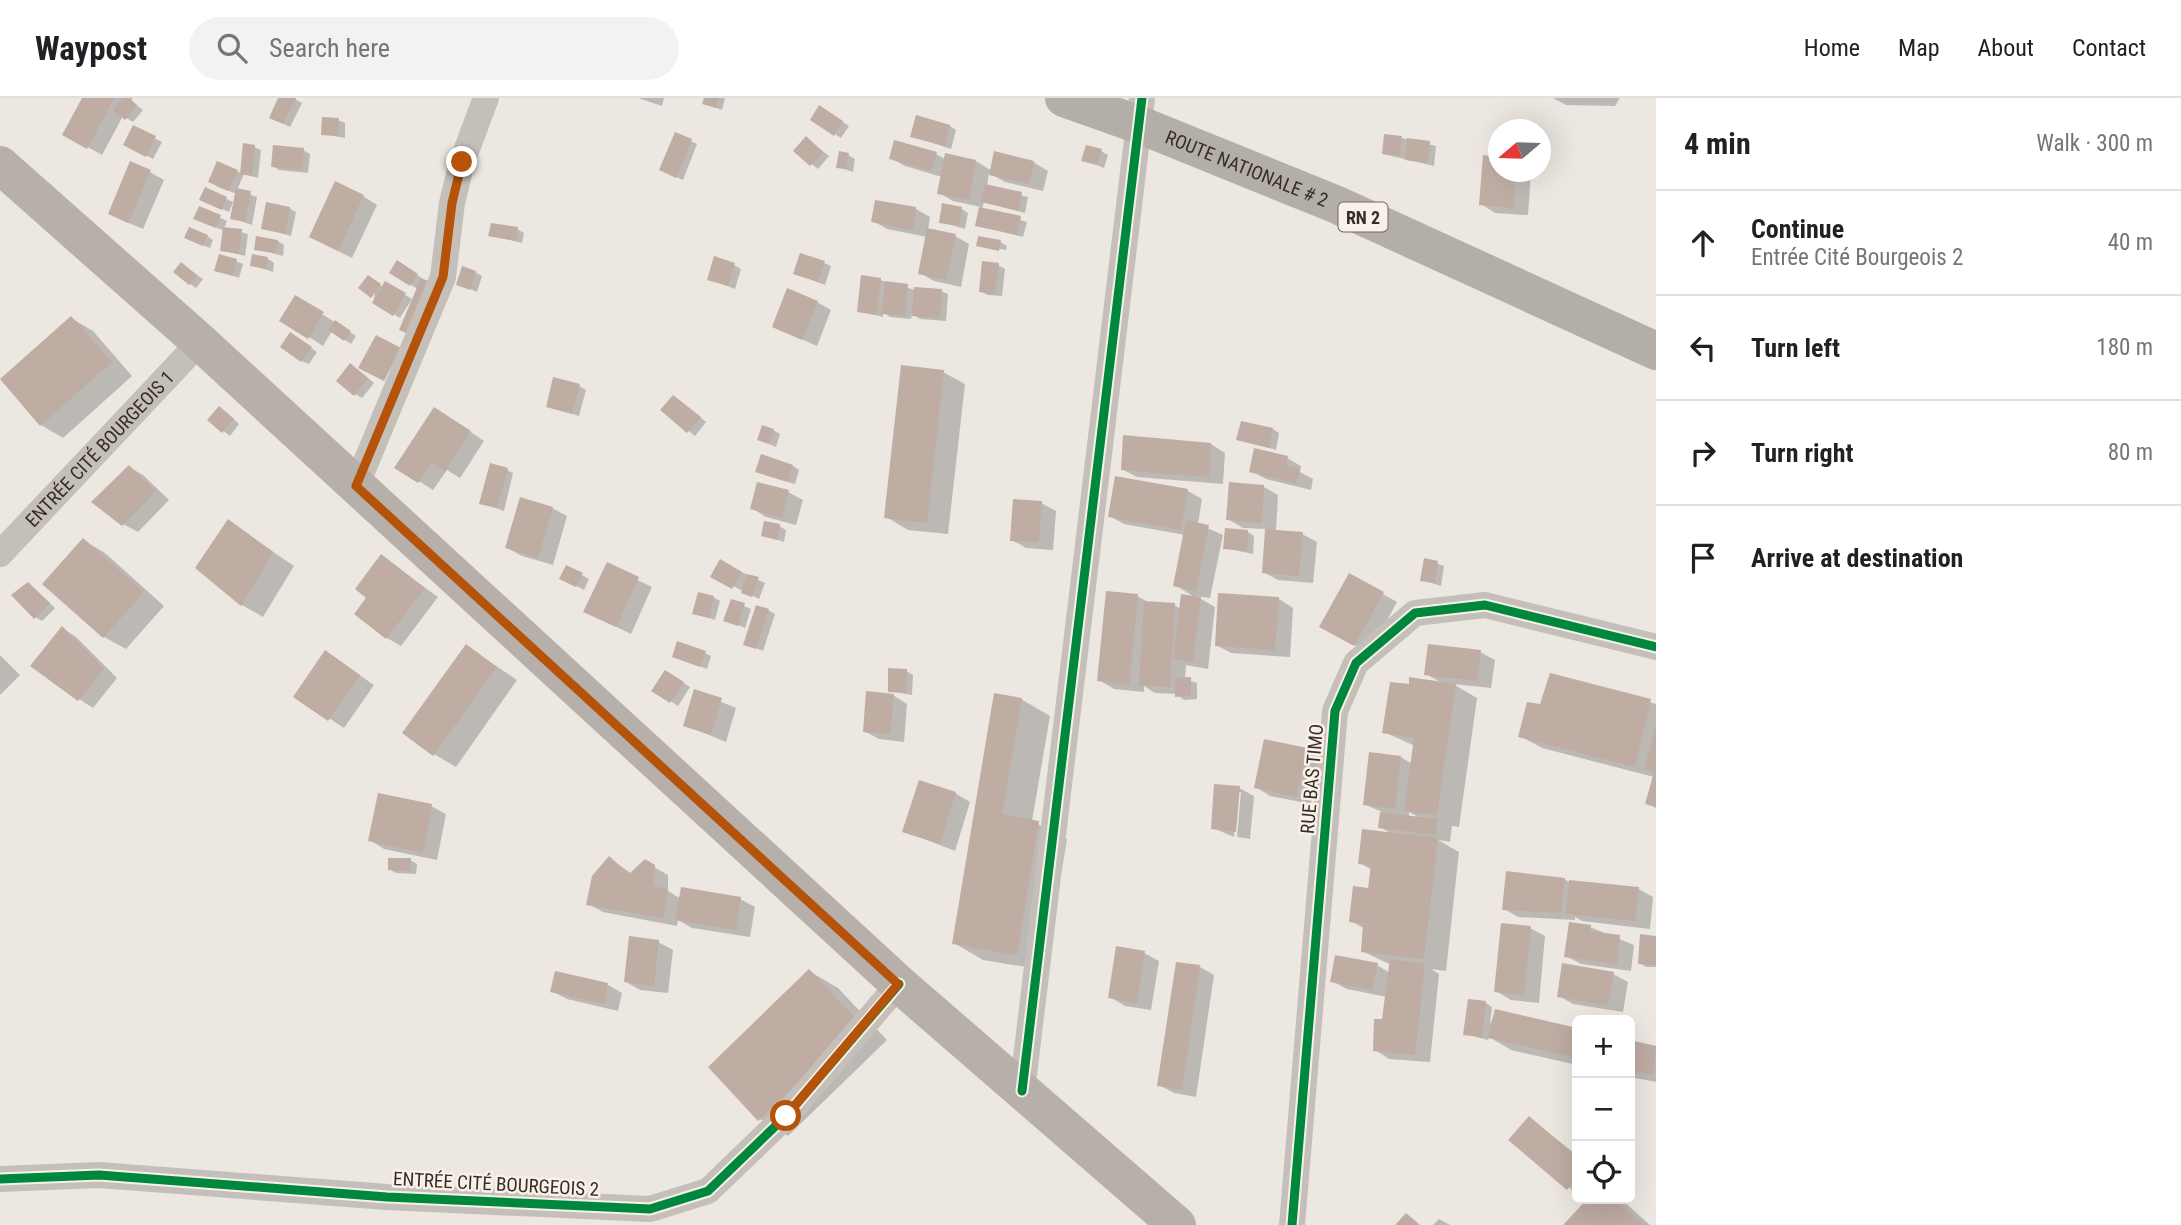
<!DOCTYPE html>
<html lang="en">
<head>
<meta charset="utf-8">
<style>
  :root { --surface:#fff; --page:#f2f2f2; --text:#202124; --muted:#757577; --line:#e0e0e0 }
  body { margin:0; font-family:"Roboto Condensed",sans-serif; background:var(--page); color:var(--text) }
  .controls { position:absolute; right:21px; bottom:21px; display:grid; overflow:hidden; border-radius:10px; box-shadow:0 7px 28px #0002 }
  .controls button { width:63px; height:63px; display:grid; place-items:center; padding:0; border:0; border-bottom:2px solid var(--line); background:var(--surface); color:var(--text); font:35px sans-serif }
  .compass { position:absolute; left:1488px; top:21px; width:63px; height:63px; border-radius:50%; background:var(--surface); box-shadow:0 7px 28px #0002; rotate:251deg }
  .stop { position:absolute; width:21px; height:21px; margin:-16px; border:5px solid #b45309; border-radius:50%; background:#fff }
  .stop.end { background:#b45309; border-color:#fff; box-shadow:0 2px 7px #0008 }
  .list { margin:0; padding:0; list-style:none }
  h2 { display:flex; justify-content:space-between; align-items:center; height:91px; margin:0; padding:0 28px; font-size:30px }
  h2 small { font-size:23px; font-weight:400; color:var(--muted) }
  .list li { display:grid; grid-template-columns:46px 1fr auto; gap:21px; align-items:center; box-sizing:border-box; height:105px; padding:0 28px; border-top:2px solid var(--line) }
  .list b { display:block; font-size:26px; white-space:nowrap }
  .list p { margin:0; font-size:23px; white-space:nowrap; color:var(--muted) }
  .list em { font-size:23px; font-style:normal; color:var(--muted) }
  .icon { flex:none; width:38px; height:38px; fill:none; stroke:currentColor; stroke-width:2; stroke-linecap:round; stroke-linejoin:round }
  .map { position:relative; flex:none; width:1656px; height:1127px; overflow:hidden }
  header { display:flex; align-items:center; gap:42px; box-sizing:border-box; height:98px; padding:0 35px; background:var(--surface); border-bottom:2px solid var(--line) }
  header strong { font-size:33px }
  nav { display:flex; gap:38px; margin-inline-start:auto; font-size:24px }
  .search { width:490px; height:63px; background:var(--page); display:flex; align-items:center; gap:18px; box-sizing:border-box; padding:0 24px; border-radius:38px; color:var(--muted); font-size:26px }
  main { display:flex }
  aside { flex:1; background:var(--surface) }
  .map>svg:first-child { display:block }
  .shadow { fill:#0003; fill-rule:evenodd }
  .building { fill:#bfaca3 }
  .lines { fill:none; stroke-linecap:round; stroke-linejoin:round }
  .street { stroke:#c5bfba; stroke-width:26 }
  .secondary { stroke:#b6afaa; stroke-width:38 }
  .primary { stroke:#b4aea9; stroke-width:38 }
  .cycleway-casing { stroke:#f9f1e8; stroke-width:13 }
  .cycleway { stroke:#00873e; stroke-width:9 }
  .route { stroke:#b45309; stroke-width:9 }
  .labels { text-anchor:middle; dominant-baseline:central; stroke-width:5; stroke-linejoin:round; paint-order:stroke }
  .shield { fill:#f9f1e8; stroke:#706862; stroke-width:2 }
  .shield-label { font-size:18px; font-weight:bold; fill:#362d28 }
  .street-label { font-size:19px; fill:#362d28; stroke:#f9f1e8 }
</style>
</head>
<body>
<header>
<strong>Waypost</strong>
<div class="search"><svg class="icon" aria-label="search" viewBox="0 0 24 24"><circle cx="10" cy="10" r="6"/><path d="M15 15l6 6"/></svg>Search here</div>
<nav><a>Home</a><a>Map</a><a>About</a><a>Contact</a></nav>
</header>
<main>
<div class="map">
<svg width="1656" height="1127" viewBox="0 0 1656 1127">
  <rect width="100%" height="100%" fill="#ece7e1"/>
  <path class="shadow" d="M84,0H133L131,3L143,12L133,24L123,18L102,57L64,36Z
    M280,0H293L302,5L290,29L278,23Z
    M638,0H664L662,8Z
    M706,0H725L722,12L704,5Z
    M1553,0H1620L1615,8L1566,7Z
    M826,13L849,28L841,40L835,36Z
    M338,22L345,25V40L323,36Z
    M950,28L956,32L951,51L912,38Z
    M134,29L162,44L153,61L125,46Z
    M806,40L829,58L818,71L795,53Z
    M1401,40L1436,48L1434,68L1383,56Z
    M691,43L697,46L683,82L667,75Z
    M254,49L261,52L258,80L244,76L237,92L257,99L252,127L232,120L237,96L216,88L237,73L242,76Z
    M303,52L310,56L308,75L279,72L273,68Z
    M1101,53L1108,57L1104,70L1083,62Z
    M936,56L945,61L976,63L992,73L1033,64L1048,73L1043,93L1005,84L989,75L987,88L1028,99L1025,115L984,104L982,111L1027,124L1023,139L977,127L981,109L953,103L939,95L942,79L905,68L891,60Z
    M848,57L855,61L853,74L838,69Z
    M1485,59L1498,60V74H1531L1528,117L1495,115L1481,106Z
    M150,74L164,82L143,131L124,123Z
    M206,91L233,104L229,114L208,105Z
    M363,98L377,107L352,160L326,147Z
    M876,104L916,111L930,119L928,132L955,138L969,146L961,189L934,183L920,175L927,139L887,131L873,123Z
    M200,110L227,123L224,130L248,136L245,158L222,152L225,133L202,124Z
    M289,110L296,114L291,138L263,130Z
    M962,111L968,115L965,131L941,124Z
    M517,131L524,135L522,145L490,137Z
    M207,138L213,142L210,150L193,143Z
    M278,143L284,147L283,158L256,151Z
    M1000,144L1007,148L1006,152L978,147Z
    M268,161L274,165L273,174L252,167Z
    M236,163L243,166L239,180L216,172Z
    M824,165L831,168L825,187L795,175Z
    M181,166L203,181L196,190L190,186Z
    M734,167L741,171L735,191L709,181Z
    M998,167L1005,171L1002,198L987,197L981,193Z
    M405,168L423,181L419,192L391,174Z
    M475,174L482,178L477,194L458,186Z
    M880,182L915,192L941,193L948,196L946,223L920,221L912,216L911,221L890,219L883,214V219L859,213Z
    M375,183L383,189L385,185L412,201L400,220L374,204Z
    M296,199L356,238L351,246L332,233L323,248L282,222Z
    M817,204L831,212L817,248L774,229Z
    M71,220L93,233L132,278L63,340L41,327L2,282Z
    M297,240L317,254L309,266L302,263Z
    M357,271L374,285L362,300L355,296Z
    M943,274L965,286L948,436L908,432L886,419Z
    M579,288L586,292L579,318L548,308Z
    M680,303L706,324L695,338L663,312Z
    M226,314L239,326L230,338L209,322Z
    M448,319L484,343L460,380L447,372L433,392L397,369Z
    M1273,331L1279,335L1276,352L1238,341Z
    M773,332L780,336L776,349L759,342Z
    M1211,346L1225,355L1223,386L1137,379L1122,371Z
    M1287,360L1301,368L1300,374L1313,381L1311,392L1266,381L1251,373Z
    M793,368L799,372L795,386L764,377Z
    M129,369L143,377L169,402L138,434L123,426Z
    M507,372L513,375L504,413L482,405Z
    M1264,389L1278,397L1276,433L1302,436L1317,444L1313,485L1278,482L1263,474L1267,431L1243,430L1228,421Z
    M1188,393L1202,401L1198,426L1223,437L1210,500L1196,498L1215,509L1208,571L1186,567L1185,581L1197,585V601L1184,602L1177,596L1155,595L1144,588V594L1114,591L1099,582L1137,498L1150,505L1174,507L1181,511L1196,500L1175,487L1185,437L1124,426L1110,418Z
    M788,394L803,402L796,427L766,419L752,410Z
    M1041,405L1056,413L1053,452L1026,450L1012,442Z
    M552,410L567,418L553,467L522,458L507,450Z
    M228,423L294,468L263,519L242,507L197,469Z
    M779,428L786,432L784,444L763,437Z
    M1248,434L1254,438L1253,456L1225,450Z
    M83,442L105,455L164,508L126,551L104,539Z
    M382,459L438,499L401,548L387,540L369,499Z
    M1425,462L1444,468L1441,488L1422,482Z
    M720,464L765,485L759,501L712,478Z
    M607,467L652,489L631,536L586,514Z
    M567,469L589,481L584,492L562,480Z
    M1349,477L1397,504L1369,555L1321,528Z
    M28,486L55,510L42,523L35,519Z
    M713,499L720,503L715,522L694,515Z
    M1279,501L1293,510L1290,559L1231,555L1216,547Z
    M732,503L751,511L745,530L726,522Z
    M768,512L775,516L763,553L745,546Z
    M62,530L76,539L117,580L93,610L79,601Z
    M466,548L517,582L456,669L434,656Z
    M1480,554L1495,562L1491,590L1453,586L1477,600L1459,729L1452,728L1450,744L1438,742L1459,754L1446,873L1431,871L1439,876L1430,964L1389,961L1375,952L1384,922L1387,899L1347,891L1332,883L1377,867L1390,875L1391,867L1362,853L1365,831L1351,823L1370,792L1372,772L1360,765L1394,737L1380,729L1382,714L1364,706L1401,659L1412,666L1415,648L1384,634L1410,588L1442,585L1426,576ZM1409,714L1420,720L1409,719Z
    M705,555L711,558L707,571L674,558Z
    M0,557L20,577L0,597Z
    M339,563L374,587L344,630L295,598Z
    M906,573L913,577L912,597L889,593Z
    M666,574L690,589L678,608L654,592Z
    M1551,577L1656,606V710L1647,705L1654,679L1542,650L1520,638L1541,608Z
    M695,593L736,610L726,644L685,627Z
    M893,597L907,606L904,644L879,641L864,633Z
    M1021,601L1050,618L1032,723L1067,741L1045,872L983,862L954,845Z
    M1306,652L1320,660L1311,706L1270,698L1256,689Z
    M1239,690L1254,698L1250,741L1237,739L1241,694H1237L1234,739L1213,730Z
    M955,695L970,704L955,753L904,733Z
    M431,708L446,716L437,762L384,751L370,742Z
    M609,760L632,776L645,764L668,777V793L681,801H740L755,809L750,839L692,830L678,822L677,828L603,814L588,806Z
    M410,762L417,766L416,776L396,775L389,771Z
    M1564,781L1571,785L1639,791L1653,799L1650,831L1582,823L1575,819V822L1518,819L1504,811Z
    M1590,829L1634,847L1631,873L1581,866L1566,858Z
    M1530,830L1545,838L1539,905L1511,902L1496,893Z
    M1656,839V869H1646L1640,865Z
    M658,844L673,852L668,895L640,892L626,884Z
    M1144,855L1159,863L1151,912L1125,908L1110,899Z
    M1177,866L1200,869L1214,877L1196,999L1174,995L1159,987Z
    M809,873L838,890L887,942L788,1038L760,1021Z
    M1613,876L1628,884L1623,914L1573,906L1559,898Z
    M608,887L622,895L618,913L567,901L552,893Z
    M1486,905L1492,909L1490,926L1496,913L1577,931V967L1511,952L1489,939L1488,942L1465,936Z
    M1630,943L1656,949V984L1630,979Z
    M1529,1020L1577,1057V1096L1511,1042Z
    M1589,1101H1621L1650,1127H1565Z
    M1439,1121L1450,1127H1433Z"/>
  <path class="building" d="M82,0H114L87,51L62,37Z
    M123,0H129L137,7L125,22L113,12Z
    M278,0H296L283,26L269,20Z
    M704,0H718L716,10L702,6Z
    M819,7L843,23L834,38L810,22Z
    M916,17L950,27L945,48L910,39Z
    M322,19L339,20L338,38L321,37Z
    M133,27L156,38L146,59L123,47Z
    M675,34L692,41L676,80L659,72Z
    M1384,36L1402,38L1400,58L1382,56Z
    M806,38L823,54L810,68L793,53Z
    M1407,40L1430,43L1428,65L1405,62Z
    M894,42L937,54L931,73L889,61Z
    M243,45L255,47L252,78L240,76Z
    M273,47L304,50L302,72L271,69Z
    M1086,47L1102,51L1097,67L1081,63Z
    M839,53L849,55L846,71L836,70Z
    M994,53L1034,63L1029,86L989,77Z
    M945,55L976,62L969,102L937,96Z
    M1483,57L1498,59V74H1516L1514,110L1479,107Z
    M130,63L151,72L128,125L108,116Z
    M217,63L238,72L228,93L208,84Z
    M335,83L364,97L338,153L309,139Z
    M985,86L1022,94L1018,113L981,104Z
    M205,89L227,99L222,112L199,102Z
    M236,90L251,93L245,124L230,121Z
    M875,102L916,109L913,132L871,124Z
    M266,104L290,109L285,136L261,131Z
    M942,105L962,109L959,128L939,125Z
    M199,108L221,117L216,130L193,121Z
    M979,109L1021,118L1017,137L975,128Z
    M491,125L518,129L516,143L488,138Z
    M189,129L208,137L203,148L184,140Z
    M223,129L242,131L239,156L220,153Z
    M927,130L956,136L946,182L918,176Z
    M256,138L278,142L276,155L254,152Z
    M978,138L1001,142L999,153L976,148Z
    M800,155L825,163L818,184L793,176Z
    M219,156L237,161L233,178L214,173Z
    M252,156L268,159L266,171L250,168Z
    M714,158L735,165L728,188L707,182Z
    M397,162L418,176L410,188L389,175Z
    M982,163L999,165L995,196L979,194Z
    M181,164L197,177L189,187L173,174Z
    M462,168L476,173L470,192L456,187Z
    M368,177L381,186L371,200L358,190Z
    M861,177L881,180L876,217L857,214Z
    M421,180L435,186L413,238L399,232Z
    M385,183L406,195L393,218L372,205Z
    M885,183L908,186L905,218L882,216Z
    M914,189L942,191L940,220L912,218Z
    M787,190L818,203L802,242L772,229Z
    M295,197L324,214L308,241L279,223Z
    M71,218L112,264L40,328L0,281Z
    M335,222L351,233L344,243L328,232Z
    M290,234L312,249L301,264L280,249Z
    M376,237L401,250L384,283L358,270Z
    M350,265L368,280L354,298L336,283Z
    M901,267L944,272L927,425L884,420Z
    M553,279L580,286L572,316L546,309Z
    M673,297L701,319L687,335L660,312Z
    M219,308L234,321L222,335L207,322Z
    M434,309L471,333L445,373L432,365L418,385L394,370Z
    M1241,323L1273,330L1269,350L1236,342Z
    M762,327L774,331L769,346L757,342Z
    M1123,337L1211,345L1209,379L1121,372Z
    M1254,350L1288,358L1286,368L1300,371L1296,385L1249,374Z
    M761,356L793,367L788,384L755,374Z
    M490,365L508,370L497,410L479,406Z
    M129,367L156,393L122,428L91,404Z
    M1115,378L1188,391L1181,432L1108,419Z
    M757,384L789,392L782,420L750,411Z
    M1229,384L1264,387L1262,425L1226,422Z
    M520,399L553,409L538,460L505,450Z
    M1013,401L1042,403L1039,444L1010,443Z
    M228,421L273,454L241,508L195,470Z
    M1186,422L1209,427L1196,493L1173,488Z
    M764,423L780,426L777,442L761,438Z
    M1225,430L1248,432L1247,453L1223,451Z
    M1265,431L1303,434L1299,478L1262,475Z
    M83,440L144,494L103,540L42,486Z
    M381,456L425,490L386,541L354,516L366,500L355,491Z
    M1424,460L1438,463L1435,485L1420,483Z
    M720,461L742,474L732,491L710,479Z
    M607,464L639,479L616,529L583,514Z
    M566,467L583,475L576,489L559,481Z
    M1349,475L1384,494L1354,548L1319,529Z
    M747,476L759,479L752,499L741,495Z
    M28,484L50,505L34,521L11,497Z
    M1106,493L1138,496L1129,587L1097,583Z
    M698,494L714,498L709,520L692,516Z
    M1218,495L1279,499L1275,552L1215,548Z
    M1181,496L1201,499L1193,564L1173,561Z
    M731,501L745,505L738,528L723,523Z
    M1144,503L1175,505L1170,589L1139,587Z
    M756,507L769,511L756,551L743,547Z
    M62,528L104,571L78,603L30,568Z
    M677,543L706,553L700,569L672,559Z
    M466,546L497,569L433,658L402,635Z
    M1428,546L1481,552L1477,583L1424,577Z
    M325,552L360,577L328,623L293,599Z
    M888,570L907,571L906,595L888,594Z
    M665,572L684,584L670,605L651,593Z
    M1550,575L1651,601L1635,669L1518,639L1527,604L1540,606Z
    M1191,579V598L1175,599V580Z
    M1409,579L1456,586L1437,717L1404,713L1414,640L1382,635L1390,584L1409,586Z
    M694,591L722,600L711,637L683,628Z
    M866,593L894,596L890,636L863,634Z
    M994,595L1022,600L1002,716L1039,723L1017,857L952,846Z
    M1656,627V709L1645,706L1654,674L1644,671Z
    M1264,641L1307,650L1296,699L1254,690Z
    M1369,654L1401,658L1395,711L1363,707Z
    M919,682L956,694L940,746L902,734Z
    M1214,686L1240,688L1236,734L1211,731Z
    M378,695L432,706L423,755L368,743Z
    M1380,714L1437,721L1436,737L1378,730Z
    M1362,731L1438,740L1424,861L1361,854L1363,826L1349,824L1353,788L1368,790L1371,767L1358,766Z
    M609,758L629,776L645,761L655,767L653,788L668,791L663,820L586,807L592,778Z
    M388,760H411L410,773L388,772Z
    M1506,773L1565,780L1561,815L1502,812Z
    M1569,782L1639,789L1635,823L1566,816Z
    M681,789L741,799L736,832L675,822Z
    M1569,824L1591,827L1590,833L1620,837L1617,866L1564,859Z
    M1501,825L1531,828L1524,897L1494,894Z
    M1640,836L1656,838V867L1638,866Z
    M629,838L659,842L654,888L624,884Z
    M1116,848L1145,853L1137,905L1108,900Z
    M1335,857L1378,865L1372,892L1330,884Z
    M1390,861L1425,866L1415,957L1373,953L1374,921H1382Z
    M1176,864L1200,867L1182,992L1157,988Z
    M1562,865L1614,874L1608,907L1557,899Z
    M809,871L860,925L758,1023L708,969Z
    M555,873L608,885L604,906L550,894Z
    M1468,901L1486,903L1482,939L1463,937Z
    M1495,911L1577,930V960L1488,940Z
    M1630,942L1656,948L1653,977L1630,972Z
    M1529,1018L1577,1059V1080L1567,1092L1508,1042Z
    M1587,1101H1615L1644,1127H1563Z
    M1406,1115L1420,1127H1395Z"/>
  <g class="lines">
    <g class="street">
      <path d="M356,388L443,179L452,105L462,64L486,0"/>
      <path id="s1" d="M0,456L200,244"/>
      <path d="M1022,993L1142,0"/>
      <path d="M0,1081L99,1077L387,1099L650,1111L708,1093L786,1018L899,886"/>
      <path d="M1292,1127L1335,613L1356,565L1415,515L1485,507L1656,549"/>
    </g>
    <path class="secondary" d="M0,67L200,244L899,886L1177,1127"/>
    <path class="primary" id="s2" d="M1064,0L1140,27L1335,106L1656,253"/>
    <defs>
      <path id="cycleway" d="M1022,993L1142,0
        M0,1081L99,1077L387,1099L650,1111L708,1093L786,1018L899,886
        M1292,1127L1335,613L1356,565L1415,515L1485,507L1656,549"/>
    </defs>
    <use href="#cycleway" class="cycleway-casing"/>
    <use href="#cycleway" class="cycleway"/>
  </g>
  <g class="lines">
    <path class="route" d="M462,64L452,105L443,179L356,388L898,886L786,1018"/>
  </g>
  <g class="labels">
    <rect class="shield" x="1338.5" y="104.5" width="49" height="29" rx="5"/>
    <g class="shield-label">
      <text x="1363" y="119">RN 2</text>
    </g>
    <g class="street-label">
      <text stroke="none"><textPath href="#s2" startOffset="196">ROUTE NATIONALE # 2</textPath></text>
      <text stroke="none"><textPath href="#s1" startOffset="145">ENTRÉE CITÉ BOURGEOIS 1</textPath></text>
      <text transform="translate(1312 681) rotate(-85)">RUE BAS TIMO</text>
      <text transform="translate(496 1086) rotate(3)">ENTRÉE CITÉ BOURGEOIS 2</text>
    </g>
  </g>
</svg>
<div class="controls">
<button>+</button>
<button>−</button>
<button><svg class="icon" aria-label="locate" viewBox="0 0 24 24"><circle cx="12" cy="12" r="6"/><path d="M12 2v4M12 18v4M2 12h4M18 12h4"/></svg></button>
</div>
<svg class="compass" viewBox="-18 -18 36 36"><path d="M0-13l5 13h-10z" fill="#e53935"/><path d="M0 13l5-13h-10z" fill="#757577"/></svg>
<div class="stop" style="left:786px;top:1018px"></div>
<div class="stop end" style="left:462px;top:64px"></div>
</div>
<aside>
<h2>4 min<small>Walk · 300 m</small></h2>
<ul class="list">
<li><svg class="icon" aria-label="ahead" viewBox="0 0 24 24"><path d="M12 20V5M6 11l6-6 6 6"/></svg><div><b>Continue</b><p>Entrée Cité Bourgeois 2</p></div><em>40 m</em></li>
<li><svg class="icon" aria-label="left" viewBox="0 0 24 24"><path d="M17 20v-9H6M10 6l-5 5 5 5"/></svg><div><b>Turn left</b></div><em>180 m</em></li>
<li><svg class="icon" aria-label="right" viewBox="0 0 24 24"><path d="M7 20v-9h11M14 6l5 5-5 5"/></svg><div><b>Turn right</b></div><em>80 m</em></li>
<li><svg class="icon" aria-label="arrive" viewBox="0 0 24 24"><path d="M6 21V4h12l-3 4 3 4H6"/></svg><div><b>Arrive at destination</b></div></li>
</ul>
</aside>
</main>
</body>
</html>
